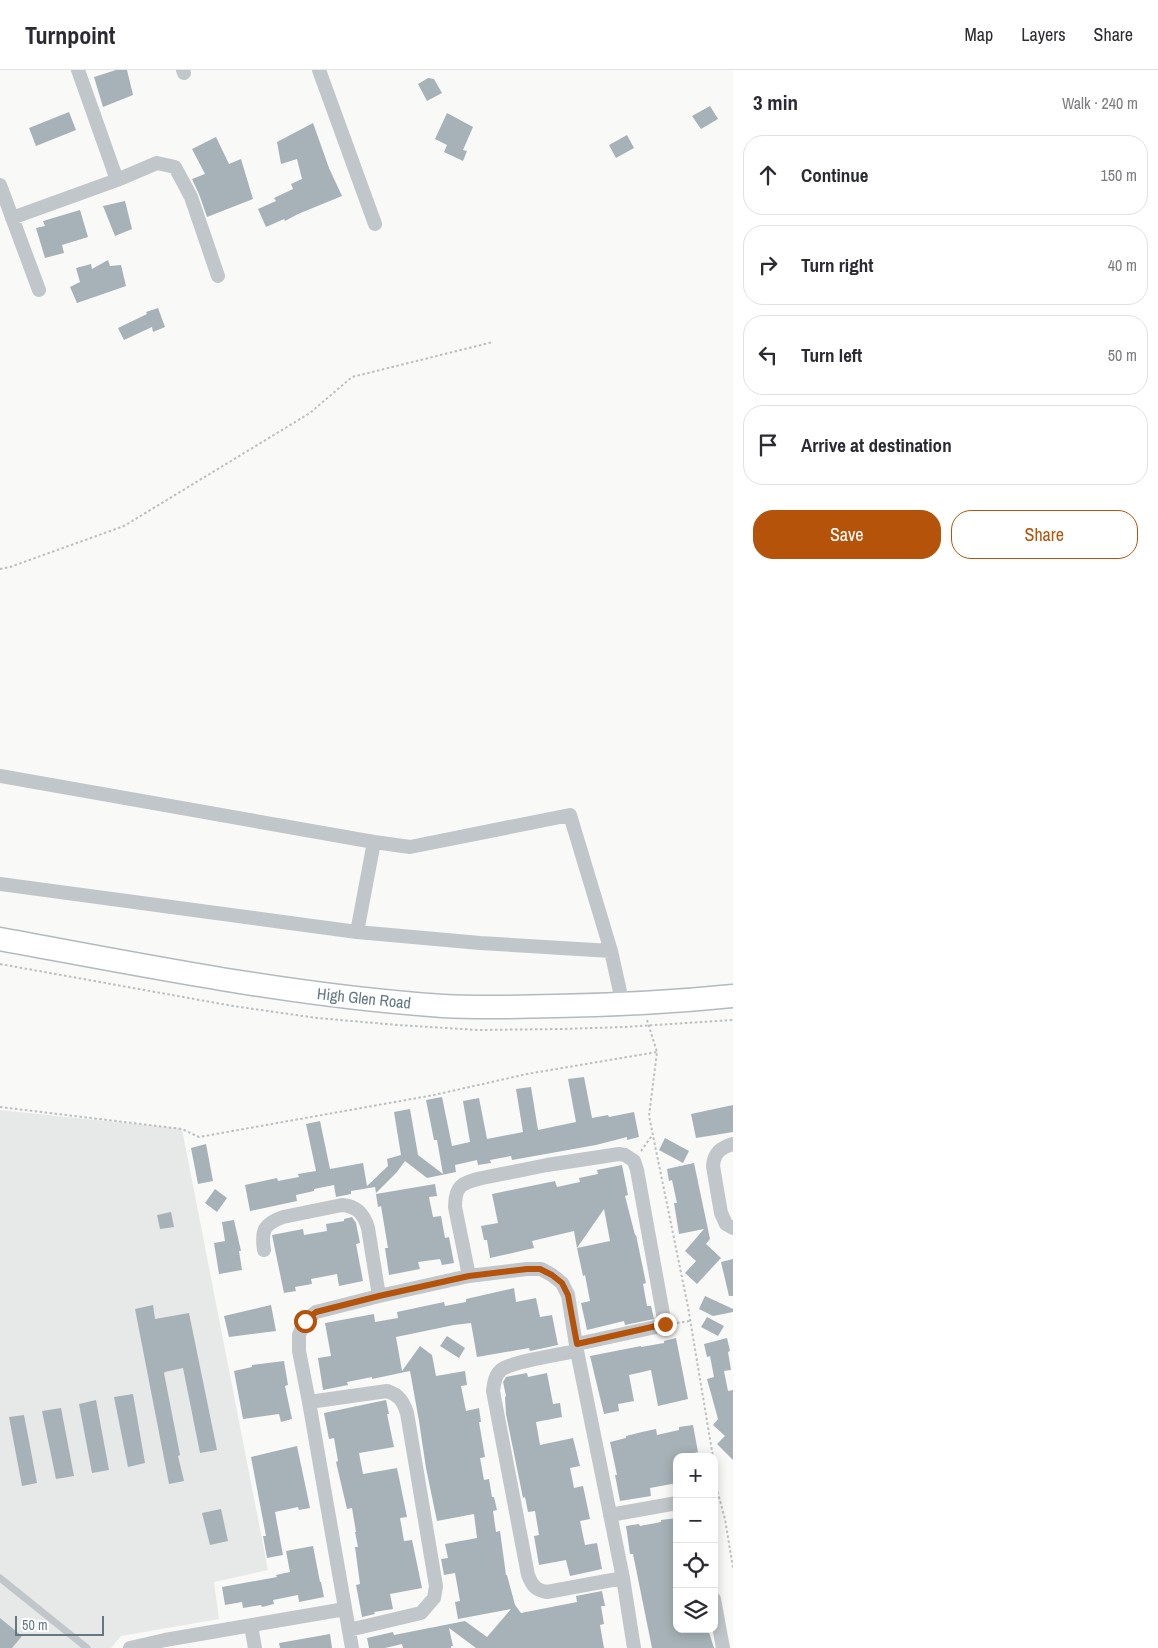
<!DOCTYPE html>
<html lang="en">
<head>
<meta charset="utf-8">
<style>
  :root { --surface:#fff; --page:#f7f7f7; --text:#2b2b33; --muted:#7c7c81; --line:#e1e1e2; --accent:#b45309 }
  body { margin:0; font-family:"Archivo Narrow",sans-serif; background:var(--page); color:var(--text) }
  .controls { position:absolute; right:15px; bottom:15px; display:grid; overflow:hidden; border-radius:10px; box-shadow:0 2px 12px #0003 }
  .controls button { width:45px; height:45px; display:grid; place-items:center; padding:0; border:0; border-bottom:1px solid var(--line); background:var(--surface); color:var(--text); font:25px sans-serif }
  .scale { position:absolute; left:15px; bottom:12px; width:89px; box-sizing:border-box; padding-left:5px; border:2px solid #637883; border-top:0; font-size:14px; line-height:18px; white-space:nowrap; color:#637883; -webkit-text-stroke:4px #fff; paint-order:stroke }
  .stop { position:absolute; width:15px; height:15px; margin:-11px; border:4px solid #b45309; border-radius:50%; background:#fff }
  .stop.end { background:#b45309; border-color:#fff; box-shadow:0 1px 5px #0008 }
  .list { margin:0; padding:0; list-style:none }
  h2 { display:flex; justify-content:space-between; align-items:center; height:65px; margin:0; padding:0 20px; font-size:21px }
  h2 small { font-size:16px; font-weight:400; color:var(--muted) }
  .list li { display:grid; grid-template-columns:32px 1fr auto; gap:15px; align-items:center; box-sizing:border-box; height:80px; margin:0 10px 10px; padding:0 10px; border:1px solid var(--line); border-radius:20px }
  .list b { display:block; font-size:19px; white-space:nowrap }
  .list em { font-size:16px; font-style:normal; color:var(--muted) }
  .actions { display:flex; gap:10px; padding:15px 20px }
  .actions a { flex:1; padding:11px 0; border:1px solid var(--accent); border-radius:20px; text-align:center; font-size:18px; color:var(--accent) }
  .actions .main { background:var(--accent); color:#fff }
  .icon { flex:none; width:28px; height:28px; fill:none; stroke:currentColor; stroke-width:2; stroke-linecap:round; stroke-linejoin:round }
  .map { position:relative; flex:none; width:733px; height:1578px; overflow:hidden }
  header { display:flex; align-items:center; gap:30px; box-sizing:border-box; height:70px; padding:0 25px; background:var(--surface); border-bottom:1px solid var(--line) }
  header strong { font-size:24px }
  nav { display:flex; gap:28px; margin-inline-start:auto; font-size:18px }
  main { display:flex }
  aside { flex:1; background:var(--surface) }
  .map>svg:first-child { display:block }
  .built { fill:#e7e9e8 }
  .building { fill:#a6b2b7 }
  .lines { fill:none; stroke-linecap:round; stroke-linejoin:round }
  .primary-casing { stroke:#b3babe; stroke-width:25 }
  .path { stroke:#babfc1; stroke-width:2; stroke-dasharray:2.5 2.5; stroke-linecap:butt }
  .lane { stroke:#c0c6c9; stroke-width:7 }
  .street { stroke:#c0c6c9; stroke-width:14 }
  .primary { stroke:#fff; stroke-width:22 }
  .route { stroke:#b45309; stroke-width:6 }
  .labels { text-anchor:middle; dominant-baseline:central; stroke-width:5; stroke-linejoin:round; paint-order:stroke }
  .street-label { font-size:16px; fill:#637883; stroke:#fff }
</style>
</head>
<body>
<header>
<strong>Turnpoint</strong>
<nav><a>Map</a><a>Layers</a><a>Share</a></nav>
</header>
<main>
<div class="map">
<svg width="733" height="1578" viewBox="0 0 733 1578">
  <rect width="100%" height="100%" fill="#f9f9f7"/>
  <path class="built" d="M0,1040L182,1059L268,1500L214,1512L219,1549L121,1566L111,1578H0Z"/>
  <path class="building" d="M116,0H127L133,25L103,37L94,7Z
    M428,8L434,9L442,23L427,31L418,14Z
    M710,36L718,49L701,59L692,46Z
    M69,42L76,60L36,76L29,58Z
    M447,43L473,57L463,80L467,81L463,91L444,82L447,75L435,69Z
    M313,53L329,98L342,126L298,144L285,151L284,149L266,157L258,139L276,131L274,128L293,119L291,114L302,109L297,89L281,94L277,72Z
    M627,65L634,78L616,88L609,75Z
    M216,67L229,94L241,89L253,129L207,147L199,124L192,109L205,104L192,79Z
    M125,131L132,159L115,166L103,136Z
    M80,140L88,167L62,175L64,183L45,188L36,158L45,156L43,151Z
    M108,190L110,196L121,195L126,216L77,233L70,217L80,212L76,198L91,194L92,199Z
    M158,238L165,257L153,262L152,257L124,270L118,258L147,244L146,242Z
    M584,1007L592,1048L608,1045L609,1047L634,1042L639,1067L627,1070V1067L596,1075L512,1090L511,1086L490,1090L491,1093L478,1095L477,1090L455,1095L456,1102L427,1108L405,1091L397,1102L376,1123L375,1117L351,1121V1124L336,1127L334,1115L314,1119V1121L296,1125L297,1131L250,1141L245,1115L277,1108L278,1111L299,1107L298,1104L316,1101L306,1054L320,1051L330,1099L363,1093L367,1116L388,1096L387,1089L401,1085L394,1042L410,1039L418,1085L443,1104L437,1070H434L426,1030L442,1027L452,1076L470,1072L463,1031L479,1028L487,1069L523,1062L516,1019L531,1017L538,1060L576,1052L568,1009Z
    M733,1035V1062L696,1068L691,1044Z
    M665,1068L689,1081L683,1093L659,1080Z
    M206,1074L213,1111L198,1114L191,1078Z
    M694,1093L710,1169L706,1174L721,1188L697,1214L685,1203L696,1191L685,1181L704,1159L679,1164L674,1133H677L672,1110L669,1111L667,1099Z
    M622,1095L628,1125L625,1126L635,1165H636L646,1213L643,1214L647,1236H651L654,1249L625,1255L624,1251L587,1260L581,1233L590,1231L585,1205L583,1206L577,1178L610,1171L604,1139L577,1178L574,1161L532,1171L534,1178L490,1188L487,1170H484L481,1156L498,1153L492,1124L555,1111L557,1117L580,1112L579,1108L598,1104L597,1100Z
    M435,1114L437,1126L429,1127L433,1147L441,1146L445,1168L449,1167L454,1193L442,1195L440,1189L418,1192L420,1199L389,1205L385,1178H388L381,1136L378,1137L376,1124Z
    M215,1119L227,1128L217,1142L205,1133Z
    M171,1142L174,1157L160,1159L157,1145Z
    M352,1147L356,1153L360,1173L356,1174L363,1211L339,1216L337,1204L311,1209L312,1214L295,1217L296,1221L284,1223L272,1165L303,1159L304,1165L327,1161L326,1154L344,1151V1149Z
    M234,1150L241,1181H239L242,1200L219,1204L214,1173L225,1171L222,1152Z
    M733,1189V1226H729L721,1192Z
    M514,1218L516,1232L536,1228L540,1247L552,1245L558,1275L530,1281L529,1278L477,1287L471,1253L454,1255L396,1267L402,1301L420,1276L432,1285L436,1306L465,1301L467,1315L461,1316L466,1341L479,1338L481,1352H479L485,1387L480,1388L484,1410L489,1409L492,1427H494L497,1440L493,1441L496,1462L500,1461L506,1505H507L515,1535L521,1543L577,1532L576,1526L602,1521L605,1536H601L604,1554L600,1555L604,1578H476L449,1558L453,1576H451V1578H403L402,1574L385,1578H369L367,1568L393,1562L394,1565L465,1551L487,1567L511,1539L458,1549L455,1532L460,1531L455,1503L444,1505L441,1489L448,1488L445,1474L477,1468L474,1444L437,1451L426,1398L419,1351L410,1301L372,1309V1307L347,1312L348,1315L323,1320L318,1288L331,1286L325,1253L374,1244L375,1252L398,1248L397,1242L444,1232L445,1236L466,1232V1229Z
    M705,1226L733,1239V1242L713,1246L699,1239Z
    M153,1235L155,1249L189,1243L217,1380L200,1383L183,1298L165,1302L164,1303L180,1385L178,1386L184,1411L169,1414L135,1239Z
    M271,1235L276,1261L229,1267L224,1246Z
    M707,1247L724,1256L718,1266L701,1257Z
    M447,1266L465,1278L459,1288L440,1276Z
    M676,1268L688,1329L658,1336L651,1300L629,1305L634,1331L618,1334L619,1341L604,1344L590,1286L641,1276V1277L664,1273V1271Z
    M727,1268L730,1281L728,1282L731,1300L724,1301L728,1321L733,1320V1390L717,1374L725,1366L713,1355L718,1349L707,1309L714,1307L710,1286L707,1287L704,1274Z
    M284,1291L288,1315L285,1316L292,1349L281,1352L279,1344L243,1349L234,1301L252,1297V1295Z
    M527,1303L528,1307L547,1303L553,1334L560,1333L562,1347L536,1352L540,1375L573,1368L580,1396L570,1398L574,1418L583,1416L590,1449L580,1451L585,1475L597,1473L602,1499L570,1506L566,1490L539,1495L534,1466L539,1465L535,1441L528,1442L525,1427L523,1428L506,1344L505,1327L506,1326L503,1312L506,1307Z
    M133,1324L145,1393L128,1397L114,1327Z
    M96,1330L109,1400L92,1403L79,1334Z
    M386,1330L389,1344H387L394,1377L359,1383L363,1404L397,1398L407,1447L400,1448L404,1471L412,1470L422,1518L390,1524L393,1539L374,1542L375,1544L362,1547L356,1515L360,1514L355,1477H358L355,1462H356L352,1438L347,1439L336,1392L338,1391L334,1368L329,1369L324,1343Z
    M61,1338L74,1406L56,1409L42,1341Z
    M24,1345L37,1413L22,1416L9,1347Z
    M693,1355L698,1382L677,1387V1413L650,1418L651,1426L620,1431L615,1405H617L610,1372L626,1368V1366L642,1362L656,1359L657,1365L679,1360V1357Z
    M297,1376L310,1438L299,1440L298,1437L275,1442L283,1485L267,1488L263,1466H266L251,1387Z
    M221,1439L228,1471L210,1475L202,1443Z
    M677,1448V1559H708L714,1578H652L633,1484H630L626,1456L639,1454L640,1456L661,1452V1450Z
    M313,1476L320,1512H321L324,1527L299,1532L298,1525L273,1530L274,1534L262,1537L261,1535L243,1538L242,1532L225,1535L222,1517L277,1507L276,1505L290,1502L286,1481Z
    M0,1548L22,1566L12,1578H0Z
    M330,1564L332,1578H280L279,1573Z"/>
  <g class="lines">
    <defs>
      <path id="primary" d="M0,869C147,896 294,926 443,936C481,938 519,937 556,936C615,935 674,932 733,926"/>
    </defs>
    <use href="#primary" class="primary-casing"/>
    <path class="path" d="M0,499L10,497L124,456L310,343L352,307L493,272
      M0,894L233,936L317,948L398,955L478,960L563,959L624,957L733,950
      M647,950L657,982L649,1046L688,1237L713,1387
      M0,1037L182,1059L199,1067L434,1025L527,1004L657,982
      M641,1081L653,1064
      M677,1253L690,1251
      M714,1397L716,1416L725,1449L733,1498"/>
    <path class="lane" d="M0,1508L87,1578"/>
    <path class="street" d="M78,0L117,110
      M183,0L184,3
      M319,0L375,154
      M0,115L39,220
      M12,148L117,110L157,93L175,97L191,127L218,206
      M0,706L374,772L410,777L570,745L611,881L623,935
      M0,814L357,862L480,873L611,881
      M357,862L374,772
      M733,1074C720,1078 714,1083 713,1096L721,1143L726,1154L733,1158
      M264,1180C261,1160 264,1154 283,1147L342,1135C357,1136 364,1144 368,1158L379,1226
      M469,1206L455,1137C455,1115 462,1113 482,1108L547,1095L619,1084L625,1085L634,1091L637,1100L665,1255L577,1274
      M577,1281C562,1284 511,1292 501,1300C495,1305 494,1313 493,1321L528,1505C532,1515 535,1520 547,1522L623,1508
      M309,1332L387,1321C399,1325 403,1331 407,1343L436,1516L434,1528L421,1543L349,1560
      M610,1445L677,1433
      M714,1529L723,1578
      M251,1556L255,1578
      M130,1578L165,1570L345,1539
      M352,1578L309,1332L299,1281V1265L305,1251L316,1242L379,1226L469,1206L527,1199H541L552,1205L562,1213L568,1225L577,1281L623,1508L634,1578"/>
    <use href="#primary" class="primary"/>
  </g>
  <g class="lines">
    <path class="route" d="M305,1251L316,1242L379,1226L469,1206L527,1199H540L552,1205L562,1213L568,1225L577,1274L665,1254"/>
  </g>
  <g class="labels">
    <g class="street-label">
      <text transform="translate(364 928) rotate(6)">High Glen Road</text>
    </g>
  </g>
</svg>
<div class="controls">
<button>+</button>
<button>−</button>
<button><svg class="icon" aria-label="locate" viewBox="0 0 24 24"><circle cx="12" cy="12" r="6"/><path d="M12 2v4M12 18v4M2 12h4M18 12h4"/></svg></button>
<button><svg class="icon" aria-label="layers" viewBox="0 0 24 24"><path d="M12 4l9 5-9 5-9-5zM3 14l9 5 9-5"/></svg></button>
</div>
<div class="scale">50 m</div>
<div class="stop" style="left:305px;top:1251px"></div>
<div class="stop end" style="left:665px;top:1254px"></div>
</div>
<aside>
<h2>3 min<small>Walk · 240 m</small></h2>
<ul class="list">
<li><svg class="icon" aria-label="ahead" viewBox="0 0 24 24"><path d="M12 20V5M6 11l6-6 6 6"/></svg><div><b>Continue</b></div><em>150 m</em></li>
<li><svg class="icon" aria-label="right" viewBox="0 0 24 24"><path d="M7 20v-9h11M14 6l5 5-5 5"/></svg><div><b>Turn right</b></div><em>40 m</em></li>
<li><svg class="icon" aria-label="left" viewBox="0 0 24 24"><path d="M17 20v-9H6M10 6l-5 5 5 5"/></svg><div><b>Turn left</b></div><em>50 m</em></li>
<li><svg class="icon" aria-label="arrive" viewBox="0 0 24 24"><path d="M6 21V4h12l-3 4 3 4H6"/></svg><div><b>Arrive at destination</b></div></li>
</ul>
<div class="actions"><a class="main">Save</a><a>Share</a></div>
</aside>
</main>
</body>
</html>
